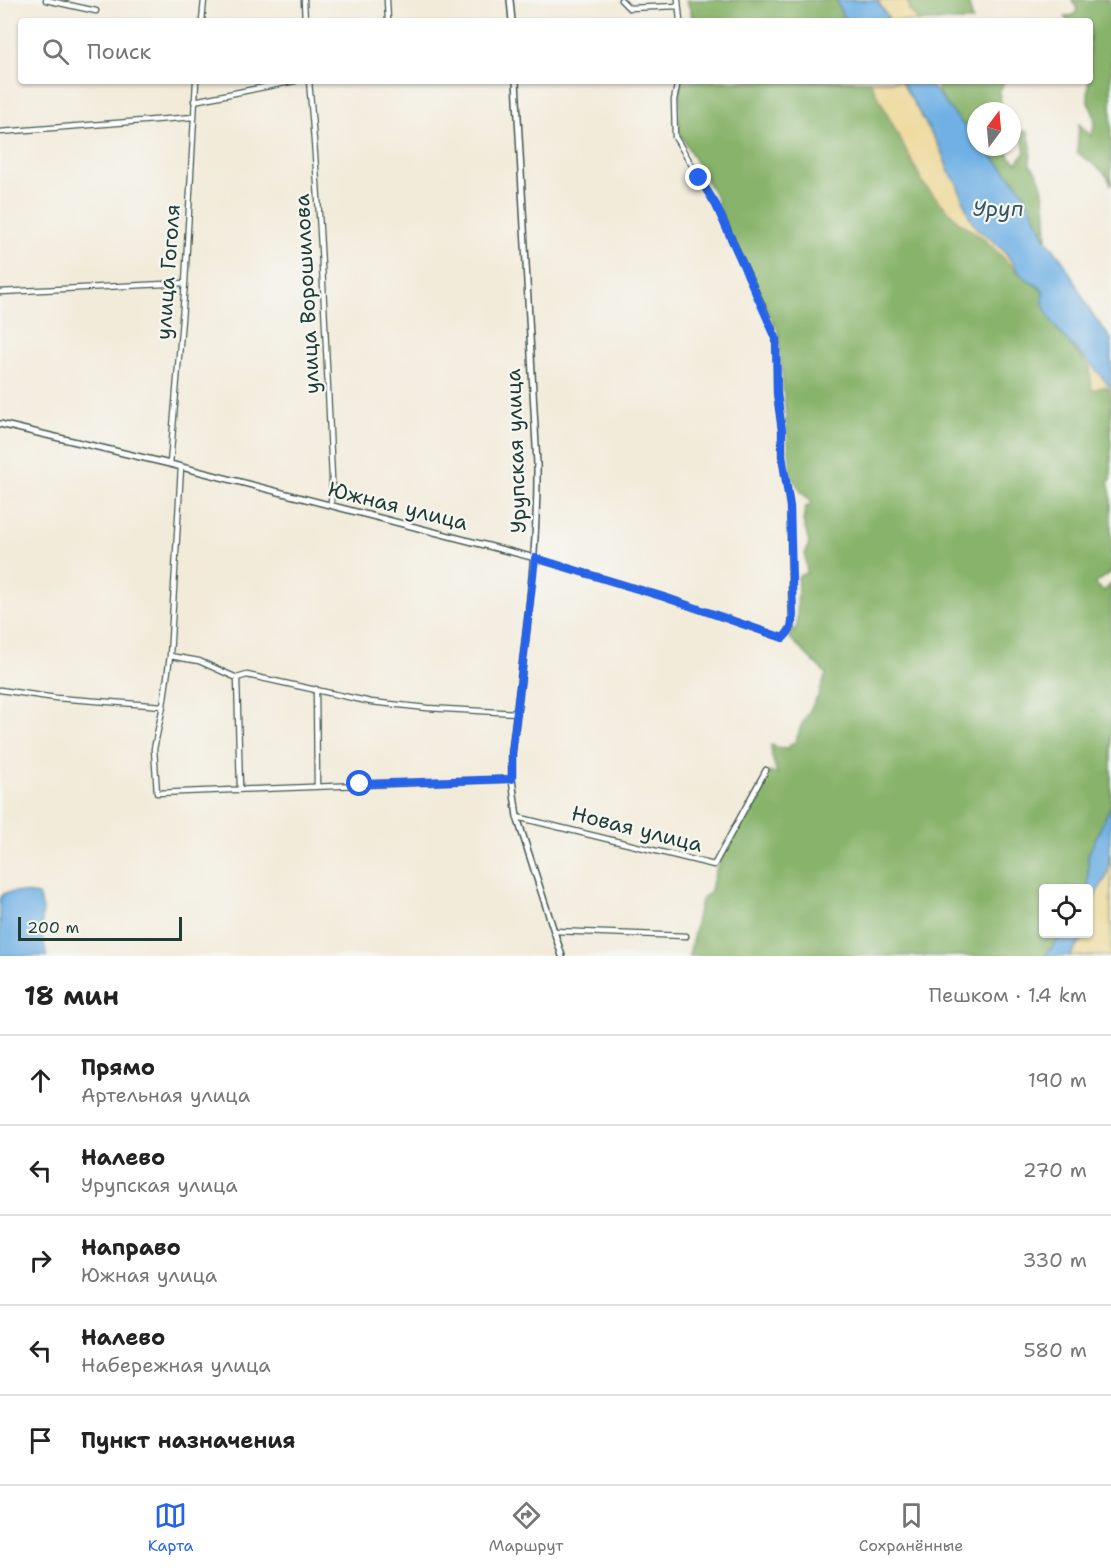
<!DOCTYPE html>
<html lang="ru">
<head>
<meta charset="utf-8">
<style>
  :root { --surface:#fff; --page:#f2f2f2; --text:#222; --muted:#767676; --line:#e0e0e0; --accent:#2563eb }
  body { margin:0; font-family:"Shantell Sans",sans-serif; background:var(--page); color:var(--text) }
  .controls { position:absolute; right:18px; bottom:18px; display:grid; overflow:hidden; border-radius:6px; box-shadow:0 2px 4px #0004 }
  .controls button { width:54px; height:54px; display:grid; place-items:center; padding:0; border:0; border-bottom:2px solid var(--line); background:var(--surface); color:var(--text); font:30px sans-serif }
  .compass { position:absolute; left:967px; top:102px; width:54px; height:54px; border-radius:50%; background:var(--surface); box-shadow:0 2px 4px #0004; rotate:16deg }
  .scale { position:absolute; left:18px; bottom:15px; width:164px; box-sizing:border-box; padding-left:6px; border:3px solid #1f3d34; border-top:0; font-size:16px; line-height:21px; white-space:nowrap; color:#1f3d34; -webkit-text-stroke:4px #f6f6f2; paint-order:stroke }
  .stop { position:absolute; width:18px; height:18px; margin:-14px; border:4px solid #2563eb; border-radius:50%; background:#fff }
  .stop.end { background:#2563eb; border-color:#fff; box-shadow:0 2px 6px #0008 }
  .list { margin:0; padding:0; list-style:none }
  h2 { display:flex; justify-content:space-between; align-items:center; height:78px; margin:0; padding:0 24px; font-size:26px }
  h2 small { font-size:20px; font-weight:400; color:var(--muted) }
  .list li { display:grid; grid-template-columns:39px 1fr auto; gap:18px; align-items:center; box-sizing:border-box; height:90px; padding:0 24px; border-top:2px solid var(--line) }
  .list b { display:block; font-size:22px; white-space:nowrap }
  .list p { margin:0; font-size:20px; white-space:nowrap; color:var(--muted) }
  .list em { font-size:20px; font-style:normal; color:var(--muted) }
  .icon { flex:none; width:33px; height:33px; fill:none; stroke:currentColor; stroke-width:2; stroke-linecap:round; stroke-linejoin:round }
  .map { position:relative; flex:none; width:1111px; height:956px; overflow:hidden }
  .search { position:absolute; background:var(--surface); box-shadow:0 2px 4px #0004; left:18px; right:18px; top:18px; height:66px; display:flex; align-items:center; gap:15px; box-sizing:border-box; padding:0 21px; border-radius:6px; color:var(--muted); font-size:22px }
  .sheet { height:528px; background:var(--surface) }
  nav { display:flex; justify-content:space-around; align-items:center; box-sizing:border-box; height:84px; border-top:2px solid var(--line); background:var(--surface); font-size:16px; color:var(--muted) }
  nav a { display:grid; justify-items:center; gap:3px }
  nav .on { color:var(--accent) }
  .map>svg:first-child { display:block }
  .forest { fill:#88b36a; stroke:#54784f; stroke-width:1.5 }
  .sand { fill:#eeda9e; stroke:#868c69; stroke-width:1.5 }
  .water { fill:#70b0e4; stroke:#48768c; stroke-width:1.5 }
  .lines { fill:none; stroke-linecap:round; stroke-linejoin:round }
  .minor-casing { stroke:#3f574d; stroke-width:7 }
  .tertiary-casing { stroke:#3f574d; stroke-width:8 }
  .minor { stroke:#fff; stroke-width:4.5 }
  .tertiary { stroke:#fff; stroke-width:5 }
  .route { stroke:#2563eb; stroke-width:8 }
  .labels { text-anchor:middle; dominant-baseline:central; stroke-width:4.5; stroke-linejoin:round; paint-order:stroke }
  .street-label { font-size:21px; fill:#1f3d34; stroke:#f6f6f2 }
  .water-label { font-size:22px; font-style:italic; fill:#335a60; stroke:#f6f6f2 }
</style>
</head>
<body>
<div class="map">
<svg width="1111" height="956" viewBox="0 0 1111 956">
  <rect width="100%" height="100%" fill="#f6f6f2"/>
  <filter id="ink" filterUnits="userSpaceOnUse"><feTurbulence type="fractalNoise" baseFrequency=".0167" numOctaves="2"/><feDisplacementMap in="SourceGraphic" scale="12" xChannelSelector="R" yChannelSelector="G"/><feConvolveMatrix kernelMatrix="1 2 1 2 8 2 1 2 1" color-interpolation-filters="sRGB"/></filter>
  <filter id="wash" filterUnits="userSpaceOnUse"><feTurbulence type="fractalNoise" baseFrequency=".008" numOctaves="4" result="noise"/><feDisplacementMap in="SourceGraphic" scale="24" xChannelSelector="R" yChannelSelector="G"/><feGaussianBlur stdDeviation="1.35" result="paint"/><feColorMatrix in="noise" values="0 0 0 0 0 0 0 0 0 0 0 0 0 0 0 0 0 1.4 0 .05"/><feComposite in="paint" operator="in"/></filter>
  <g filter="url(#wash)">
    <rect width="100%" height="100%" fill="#f2ebda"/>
    <path class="forest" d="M686,0H837L840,10L846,21H692L691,11Z
      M907,0H968L973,21H919L909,10Z
      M1072,0H1109L1111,7V185C1107,169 1088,163 1077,152L1079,124L1091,136C1097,123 1095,114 1088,103L1090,21H1067L1065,17L1075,14L1077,9Z
      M682,81H870L925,186L958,221L982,237L1020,274L1043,291L1057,329L1090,368L1092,389L1105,386L1111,393V480L1108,481L1111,496V569L1110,573L1095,584L1104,591L1111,584V805L1088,855V888H1044V933L1062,934L1045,956H689L701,900L710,892L717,867L769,772L777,774L772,756L771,745L785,749L796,741L801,726L819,694L826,674L789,637L797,626L798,576L807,573L805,555L809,543L803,521L806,507L812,503L802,493L791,475L778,331L725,225L716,197L679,132L680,87Z
      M936,81H1004L999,94L1003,111H976V139C961,124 938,103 936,81Z
      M1021,131L1028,132L1031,147L1030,165C1047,178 1046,220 1047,241L1022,190L984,147H1008L1009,156L1017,163L1025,152Z"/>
    <path class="sand" d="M877,0H907L909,10L919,21H890Z
      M870,81H901L940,148L949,172L956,181L977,229L989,237L1006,253L1020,274L982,237L958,221L925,186Z
      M1074,347C1087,359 1109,375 1111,393L1105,386L1092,390L1090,368Z
      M1111,854V956H1069L1088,933L1094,915L1092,903L1099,886L1107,876Z"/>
    <path class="water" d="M837,0H877L890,21H846L840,10Z
      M901,81H926C944,99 958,121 976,139V147H984L1022,190L1047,241L1062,259L1092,314L1111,339V389C1092,360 1060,341 1045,309C1042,304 1043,296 1043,290L1020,274L1006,253L989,237L977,229L969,216L956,181L949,172L940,148Z
      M1111,805C1111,828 1111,853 1107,875C1104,885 1093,892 1093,904C1092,914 1095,920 1089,930L1088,855Z
      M17,892L38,895L43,909L41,932L47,956H0V899L4,893Z
      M1062,934H1087L1069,956H1045Z"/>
  </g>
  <g filter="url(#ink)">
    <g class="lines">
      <defs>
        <path id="minor" d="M46,0L96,11
          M304,0L305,21
          M387,0L388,21
          M621,0L629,8L678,6
          M678,0L680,21
          M202,21L204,0
          M309,81C321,213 326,346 332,478L331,505
          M194,101L295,81
          M0,132L194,117
          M0,292L185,283
          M170,464L185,283L196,81
          M181,467L170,656L163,706L154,749L157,793L512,779
          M535,558L664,597L783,638L792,627L790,507L782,456V431L777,394L776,338L765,311L716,205L675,137L674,100L678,81
          M170,656L199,661L237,678L247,675L371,702L427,708L517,713
          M237,678L240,789
          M316,689L317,786
          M0,690L56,698L163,706
          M517,817L714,865L766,770
          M554,931L686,936"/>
        <path id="tertiary" d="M510,0L512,21
          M516,81L537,464C538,561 523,657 512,753V779L517,817L562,956
          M0,424L170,464L535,558"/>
      </defs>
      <use href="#minor" class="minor-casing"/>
      <use href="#tertiary" class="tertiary-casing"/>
      <use href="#minor" class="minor"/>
      <use href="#tertiary" class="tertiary"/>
    </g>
  </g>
  <g class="lines" filter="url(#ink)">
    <path class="route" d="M360,784L512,779V753L535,558L664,597L783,638C791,631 792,625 793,615L790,507L782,456V431L777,394L776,338L716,205L699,178"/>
  </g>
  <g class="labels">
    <g class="street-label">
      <text transform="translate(168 272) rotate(-86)">улица Гоголя</text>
      <text transform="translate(307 294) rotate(-93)">улица Ворошилова</text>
      <text transform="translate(516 451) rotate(-92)">Урупская улица</text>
      <text transform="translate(398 506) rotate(14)">Южная улица</text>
      <text transform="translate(637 829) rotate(14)">Новая улица</text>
    </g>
    <g class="water-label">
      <text x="998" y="208">Уруп</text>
    </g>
  </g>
</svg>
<div class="controls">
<button><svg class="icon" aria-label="locate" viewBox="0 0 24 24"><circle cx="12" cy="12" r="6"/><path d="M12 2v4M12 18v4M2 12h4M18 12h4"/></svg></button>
</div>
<svg class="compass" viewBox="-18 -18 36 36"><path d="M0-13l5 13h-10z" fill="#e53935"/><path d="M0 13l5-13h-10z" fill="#767676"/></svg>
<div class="scale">200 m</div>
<div class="stop" style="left:360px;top:784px"></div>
<div class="stop end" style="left:699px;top:178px"></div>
<div class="search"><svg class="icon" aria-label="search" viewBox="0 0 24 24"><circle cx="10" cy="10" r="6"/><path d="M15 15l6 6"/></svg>Поиск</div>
</div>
<section class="sheet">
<h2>18 мин<small>Пешком · 1.4 km</small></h2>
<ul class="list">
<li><svg class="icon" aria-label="ahead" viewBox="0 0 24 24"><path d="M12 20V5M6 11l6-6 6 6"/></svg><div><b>Прямо</b><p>Артельная улица</p></div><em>190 m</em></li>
<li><svg class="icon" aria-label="left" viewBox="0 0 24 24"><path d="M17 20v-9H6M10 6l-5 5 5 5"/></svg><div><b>Налево</b><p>Урупская улица</p></div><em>270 m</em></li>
<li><svg class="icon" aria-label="right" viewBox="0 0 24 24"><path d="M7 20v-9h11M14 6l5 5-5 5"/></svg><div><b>Направо</b><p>Южная улица</p></div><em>330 m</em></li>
<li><svg class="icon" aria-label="left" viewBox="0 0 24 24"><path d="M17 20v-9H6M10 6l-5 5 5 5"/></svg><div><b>Налево</b><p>Набережная улица</p></div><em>580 m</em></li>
<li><svg class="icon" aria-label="arrive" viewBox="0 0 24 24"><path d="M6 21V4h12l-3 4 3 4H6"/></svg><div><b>Пункт назначения</b></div></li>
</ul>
</section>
<nav>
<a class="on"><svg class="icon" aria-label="map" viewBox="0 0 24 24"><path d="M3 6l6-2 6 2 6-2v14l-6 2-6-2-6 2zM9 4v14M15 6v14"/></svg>Карта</a>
<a><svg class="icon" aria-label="directions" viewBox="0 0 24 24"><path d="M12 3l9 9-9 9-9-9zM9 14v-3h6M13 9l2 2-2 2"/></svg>Маршрут</a>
<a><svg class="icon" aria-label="saved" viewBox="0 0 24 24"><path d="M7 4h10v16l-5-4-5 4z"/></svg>Сохранённые</a>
</nav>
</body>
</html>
